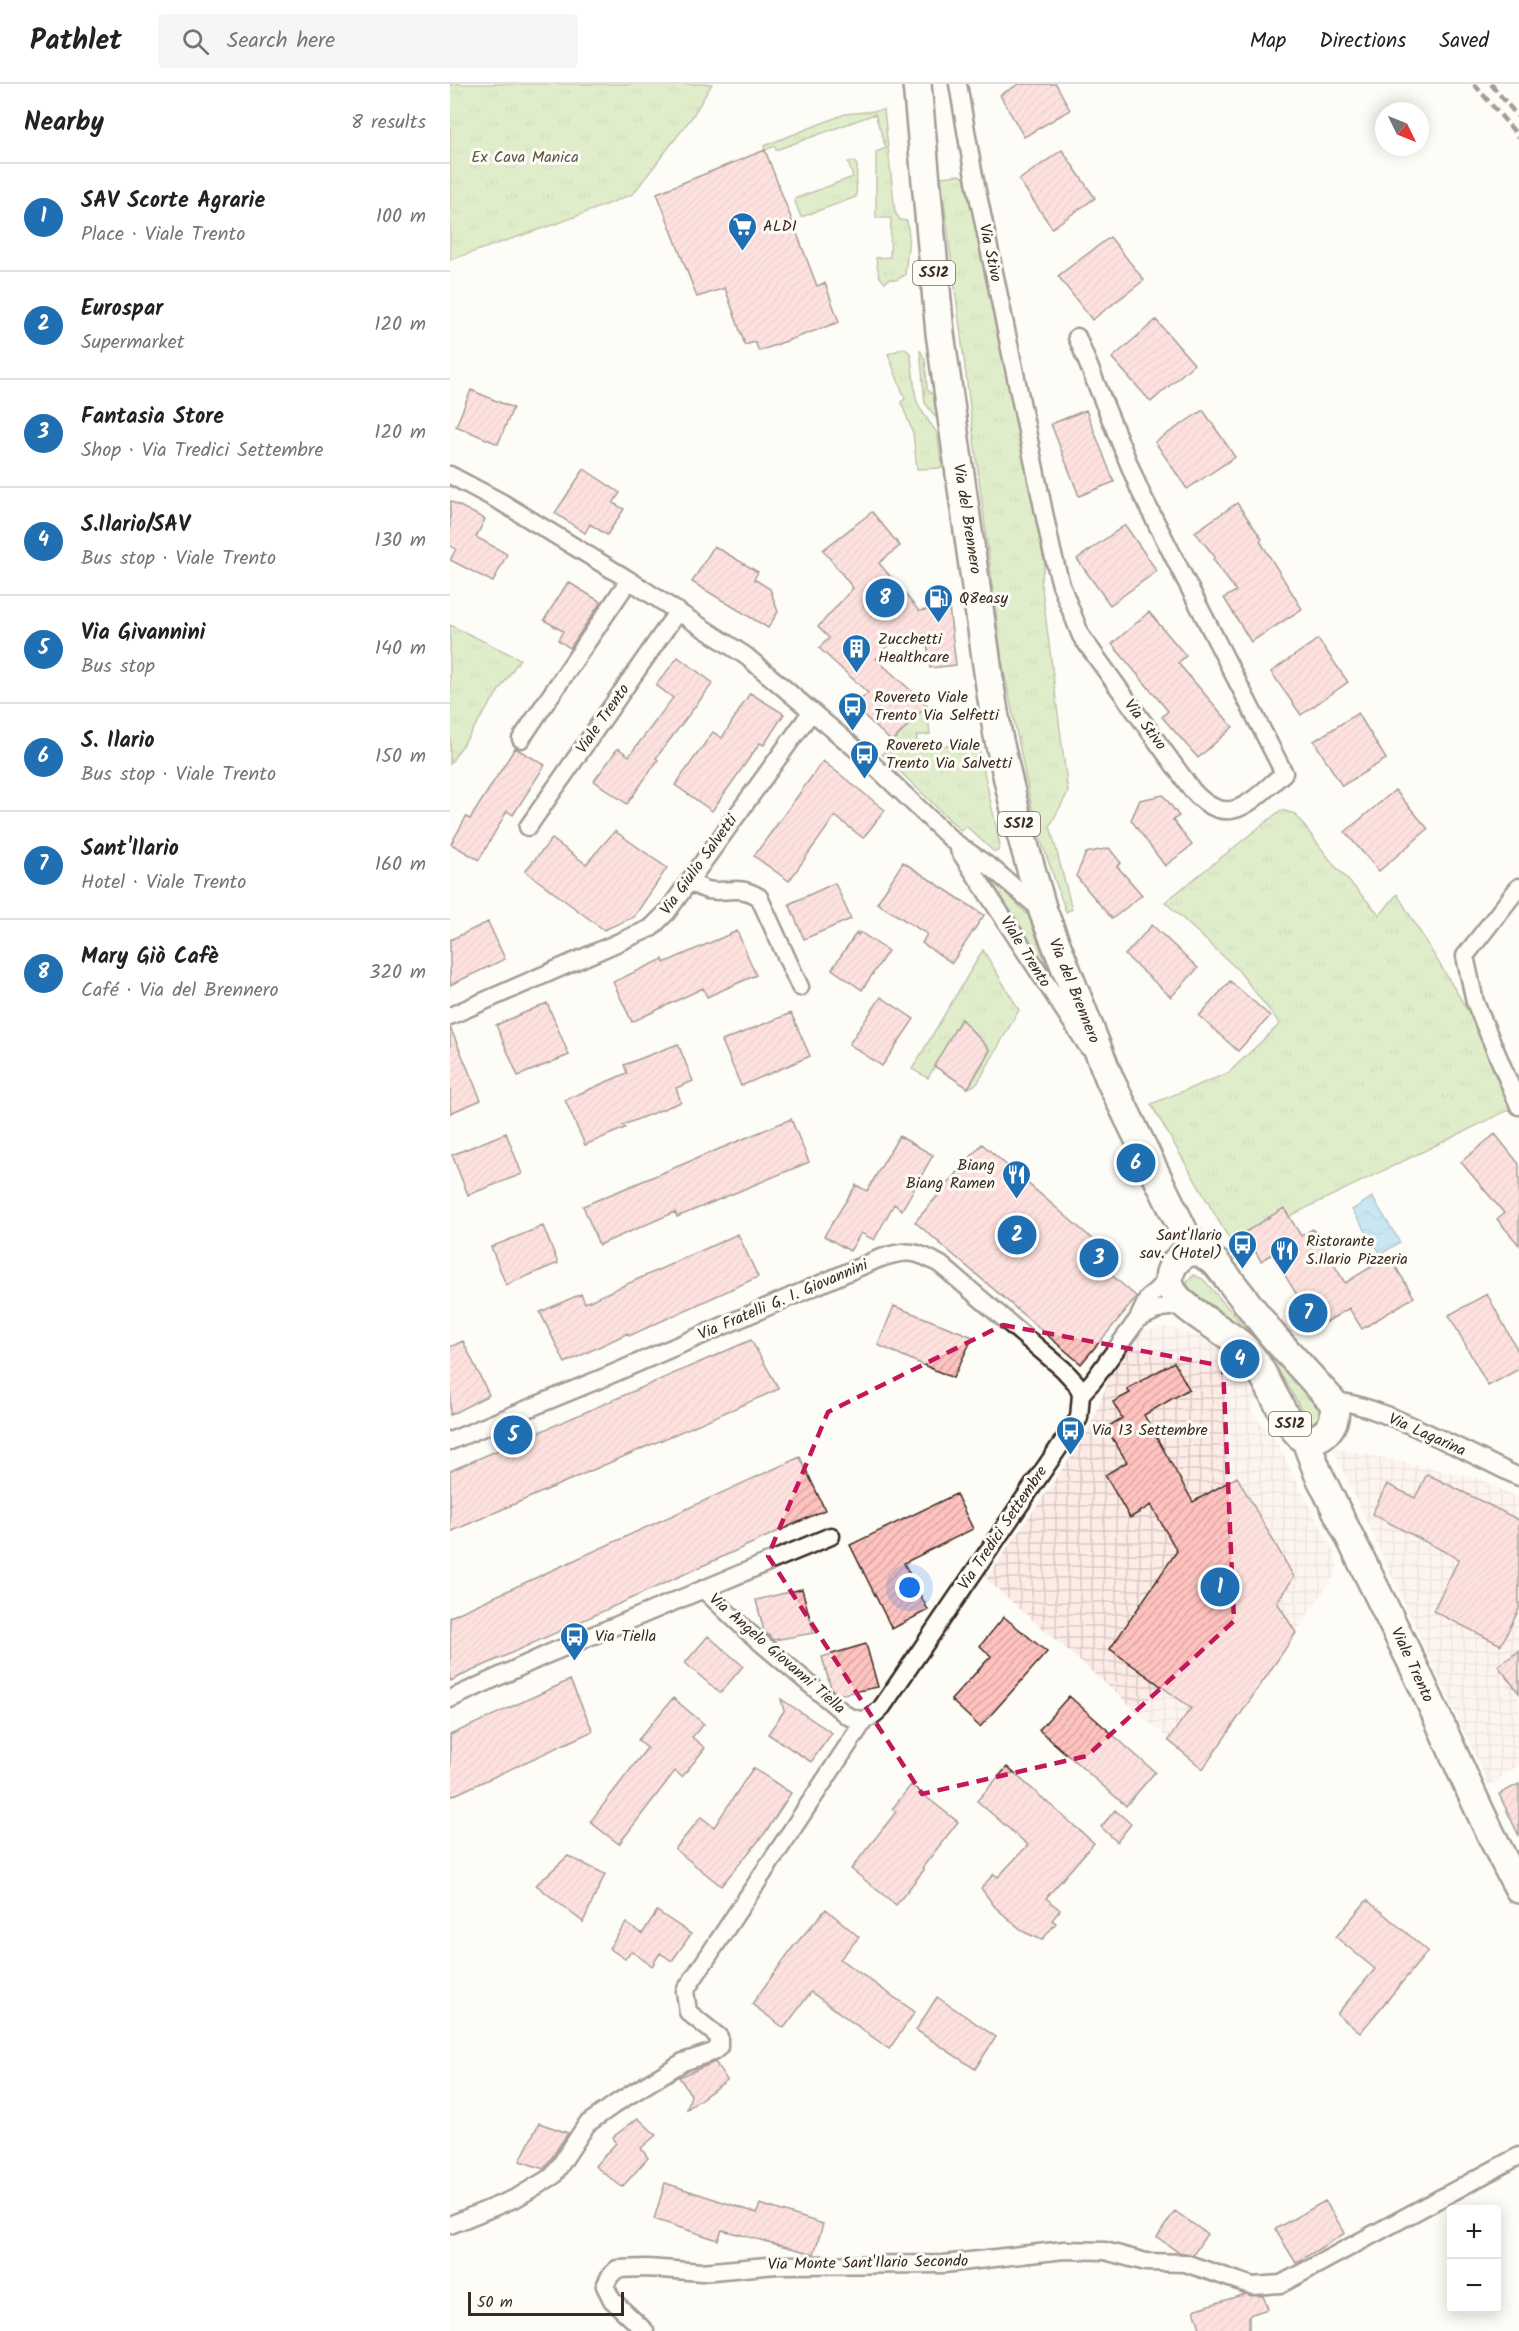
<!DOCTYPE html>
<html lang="en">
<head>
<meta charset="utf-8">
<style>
  :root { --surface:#fff; --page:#f6f6f6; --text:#222; --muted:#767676; --line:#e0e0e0; --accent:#1f6fb2 }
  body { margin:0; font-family:Kalam,sans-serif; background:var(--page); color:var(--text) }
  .controls { position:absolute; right:18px; bottom:18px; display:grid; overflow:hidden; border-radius:6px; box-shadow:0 3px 15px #0003 }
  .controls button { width:54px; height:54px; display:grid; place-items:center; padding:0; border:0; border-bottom:2px solid var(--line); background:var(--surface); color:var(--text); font:30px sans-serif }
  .compass { position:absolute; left:925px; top:18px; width:54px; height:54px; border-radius:50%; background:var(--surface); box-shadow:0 3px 15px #0003; rotate:133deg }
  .scale { position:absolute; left:18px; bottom:15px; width:156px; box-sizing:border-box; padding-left:6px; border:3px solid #3b2a1e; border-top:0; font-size:16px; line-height:21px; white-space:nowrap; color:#3b2a1e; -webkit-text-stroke:4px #fdfcf7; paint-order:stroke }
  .you { position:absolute; left:460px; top:1504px; width:21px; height:21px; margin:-15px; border:4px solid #fff; border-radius:50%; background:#1a73e8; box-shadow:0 0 0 9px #1a73e833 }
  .badge { display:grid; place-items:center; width:39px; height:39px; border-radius:50%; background:var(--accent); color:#fff; font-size:20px; font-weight:700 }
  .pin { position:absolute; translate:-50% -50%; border:3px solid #fff; box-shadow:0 2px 6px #0006 }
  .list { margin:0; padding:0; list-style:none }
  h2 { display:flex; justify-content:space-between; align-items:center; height:78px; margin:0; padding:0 24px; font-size:26px }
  h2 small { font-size:20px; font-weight:400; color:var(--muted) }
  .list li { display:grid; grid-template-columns:39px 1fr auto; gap:18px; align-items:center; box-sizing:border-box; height:108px; padding:0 24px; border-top:2px solid var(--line) }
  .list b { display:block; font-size:22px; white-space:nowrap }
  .list p { margin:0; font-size:20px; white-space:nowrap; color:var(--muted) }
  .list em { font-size:20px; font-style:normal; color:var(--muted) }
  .icon { flex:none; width:33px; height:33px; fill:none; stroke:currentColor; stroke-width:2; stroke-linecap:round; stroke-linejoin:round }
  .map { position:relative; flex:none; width:1069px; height:2247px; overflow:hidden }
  header { display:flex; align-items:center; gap:36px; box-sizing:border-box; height:84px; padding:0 30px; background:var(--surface); border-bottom:2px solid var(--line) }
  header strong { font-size:28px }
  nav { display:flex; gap:33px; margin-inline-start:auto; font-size:21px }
  .search { width:420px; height:54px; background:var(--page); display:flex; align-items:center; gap:15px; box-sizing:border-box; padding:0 21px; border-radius:6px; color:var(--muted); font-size:22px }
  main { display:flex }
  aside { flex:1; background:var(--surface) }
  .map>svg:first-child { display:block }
  .industrial { fill:url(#industrial-grid) }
  .grass { fill:url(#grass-tufts); stroke:#7c8258; stroke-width:1.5 }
  .water { fill:url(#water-waves); stroke:#6a8c99; stroke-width:1.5 }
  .building { fill:url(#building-hatch); stroke:#3b2a1e; stroke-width:1.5 }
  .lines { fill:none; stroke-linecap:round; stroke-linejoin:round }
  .street-casing { stroke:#3b2a1e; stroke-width:21 }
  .primary-casing { stroke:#3b2a1e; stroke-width:32 }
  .street { stroke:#fdfcf7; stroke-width:16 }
  .primary { stroke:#fdfcf7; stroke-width:27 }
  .rail { stroke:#3b2a1e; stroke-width:4.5; stroke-dasharray:9 4.5; stroke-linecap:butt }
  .marked { fill:none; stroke:#c2185b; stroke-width:4.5; stroke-dasharray:12 8; stroke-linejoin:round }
  .labels { text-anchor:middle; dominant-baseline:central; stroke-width:6; stroke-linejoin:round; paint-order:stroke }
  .shield { fill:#fdfcf7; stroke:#75695f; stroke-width:1.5 }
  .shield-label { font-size:15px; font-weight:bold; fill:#3b2a1e }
  .park-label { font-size:16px; fill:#5b563b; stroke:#fdfcf7 }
  .poi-label { font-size:16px; fill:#3b2a1e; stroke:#fdfcf7; text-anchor:start }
  .street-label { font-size:16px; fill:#3b2a1e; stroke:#fdfcf7 }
</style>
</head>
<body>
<header>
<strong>Pathlet</strong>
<div class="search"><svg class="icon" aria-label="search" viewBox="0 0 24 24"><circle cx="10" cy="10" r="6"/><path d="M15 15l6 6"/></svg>Search here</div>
<nav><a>Map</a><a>Directions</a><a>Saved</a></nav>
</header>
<main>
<aside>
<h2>Nearby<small>8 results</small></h2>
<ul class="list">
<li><span class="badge">1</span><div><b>SAV Scorte Agrarie</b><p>Place · Viale Trento</p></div><em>100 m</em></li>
<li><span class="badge">2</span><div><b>Eurospar</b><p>Supermarket</p></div><em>120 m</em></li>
<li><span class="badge">3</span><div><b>Fantasia Store</b><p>Shop · Via Tredici Settembre</p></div><em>120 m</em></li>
<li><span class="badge">4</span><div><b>S.Ilario/SAV</b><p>Bus stop · Viale Trento</p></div><em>130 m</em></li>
<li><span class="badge">5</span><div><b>Via Givannini</b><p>Bus stop</p></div><em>140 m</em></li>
<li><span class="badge">6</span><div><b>S. Ilario</b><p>Bus stop · Viale Trento</p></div><em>150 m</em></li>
<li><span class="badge">7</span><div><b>Sant'Ilario</b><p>Hotel · Viale Trento</p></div><em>160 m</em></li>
<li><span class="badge">8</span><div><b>Mary Giò Cafè</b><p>Café · Via del Brennero</p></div><em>320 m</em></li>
</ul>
</aside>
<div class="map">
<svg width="1069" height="2247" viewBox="0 0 1069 2247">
  <defs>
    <pattern id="industrial-grid" width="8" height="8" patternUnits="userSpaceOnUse" patternTransform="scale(1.5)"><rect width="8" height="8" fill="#fdebe6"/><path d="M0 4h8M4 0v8" fill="none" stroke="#dacac5"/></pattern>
    <pattern id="grass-tufts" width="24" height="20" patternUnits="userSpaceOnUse" patternTransform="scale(1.5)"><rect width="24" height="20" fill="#bcdb93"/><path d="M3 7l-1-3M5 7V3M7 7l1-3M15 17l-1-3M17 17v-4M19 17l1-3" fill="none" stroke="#a2bc7e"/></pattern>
    <pattern id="water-waves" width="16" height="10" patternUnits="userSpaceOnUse" patternTransform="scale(1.5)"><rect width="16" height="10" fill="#8aceeb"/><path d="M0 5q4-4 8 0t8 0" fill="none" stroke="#78b1c9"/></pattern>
    <pattern id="building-hatch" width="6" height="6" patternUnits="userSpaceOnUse" patternTransform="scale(1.5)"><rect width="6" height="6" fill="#fec2bf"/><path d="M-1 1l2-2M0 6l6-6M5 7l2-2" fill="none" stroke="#dba7a4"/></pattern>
  </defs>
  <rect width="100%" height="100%" fill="#fdfcf7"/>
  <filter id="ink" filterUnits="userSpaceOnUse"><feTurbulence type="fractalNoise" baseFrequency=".0167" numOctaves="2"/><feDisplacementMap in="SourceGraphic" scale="12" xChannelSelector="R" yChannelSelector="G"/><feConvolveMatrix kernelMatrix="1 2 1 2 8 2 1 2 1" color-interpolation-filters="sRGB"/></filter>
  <g filter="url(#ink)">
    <path class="industrial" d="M709,1243H719L749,1253L776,1269L799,1293L808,1313L801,1325L811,1341L819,1344L884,1469L887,1481L884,1492L753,1685L536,1495L629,1361L642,1338L659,1295L694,1244L697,1247Z
      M882,1363L1029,1395L1069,1414V1681L1039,1701Z"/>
    <path class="grass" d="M0,0H262L242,33L183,110L114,137L0,176Z
      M434,26L445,128L450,136L457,137L459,152L455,191L446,196L439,195L435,199L429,192L426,174L440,173L441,134H426V68L436,64L425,30L326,66L325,62L315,66L314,62L395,30Z
      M404,77L407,82L406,113L351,133L344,115L403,93L398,78Z
      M509,91L517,95L555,266L597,468L591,497L618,708L600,742L622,825L616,828L585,739L552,577L491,93Z
      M454,264L460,269L461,273L466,315L471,326L487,349L492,384L467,385L463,349L451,318L455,315L438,270Z
      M470,266L475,275L477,305L488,316L493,343L475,319Z
      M0,541L70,575L0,680Z
      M477,621L480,650L466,652L469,665L525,658L528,660L550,761L548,767L545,768L542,766L516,742L511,747L432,670Z
      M831,726L845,730L884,781L930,831L947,810L1069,1011V1021L782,1160L701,1020L778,989L830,940L788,886L715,818Z
      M534,786L578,831L602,896Z
      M533,866L569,926L527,1000L518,1004L540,966L511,935L478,994L462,985Z
      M744,1191L753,1195L815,1266L871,1323L872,1332L864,1338L857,1336C836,1294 810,1259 774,1230C763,1221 750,1215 739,1206L737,1198Z"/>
    <path class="water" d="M922,1113L950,1158L931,1170L902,1126Z"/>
    <path class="building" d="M569,0H606L620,26L574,53L550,11Z
      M315,66L367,202L375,199L389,238L309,267L305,258L295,261L275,204L247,213L207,109Z
      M612,66L645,114L602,144L569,96Z
      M660,153L694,196L642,236L608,192Z
      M706,236L744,280L701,318L662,274Z
      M21,306L63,324L48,360L6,342Z
      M636,326L664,398L629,412L601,340Z
      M753,326L785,373L737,405L705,358Z
      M134,385L170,409L163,419L174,425L157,451L140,440L135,449L105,429Z
      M0,417L35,435L26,453L57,470L43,498L0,476L6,465L0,462Z
      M787,419L812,455L810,457L852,525L801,558L774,514L786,507L763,475L765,473L745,448Z
      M422,428L450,462L429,479L469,527L499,523L506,581L480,584L476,550L446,553L426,575L477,621L442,658L404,622L418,609L369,564L379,554L368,543L403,504L373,466Z
      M675,441L707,487L660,521L627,475Z
      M264,462L308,488L304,495L320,505L328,528L318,544L242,498Z
      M118,498L151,518L120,564L108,556L113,547L94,536Z
      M699,528L736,572L728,579L783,643L748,674L712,633L718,627L662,560Z
      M868,555L898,598L851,631L821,588Z
      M228,573L263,599L206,674L208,676L177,720L144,697L168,664L179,672L223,614L206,601Z
      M300,609L334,630L314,661L310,659L262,727L225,701L263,648L272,654Z
      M908,629L936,675L892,702L864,657Z
      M65,664L95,681L63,731L57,727L29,776L1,760L16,733L20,735Z
      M373,677L435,726L413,754L385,732L339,797L304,772Z
      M945,706L978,745L929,787L895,748Z
      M713,711L729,732L723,736L742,761L715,782L681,736L690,716Z
      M165,747L217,784L184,833L154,846L75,787L102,755L136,780Z
      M659,764L671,779L667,782L692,811L662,835L626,792L636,769Z
      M453,778L534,831L502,879L472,859L477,850L427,819Z
      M385,799L401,835L354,855L339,820Z
      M38,838L55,875L0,901V856Z
      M702,841L748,884L721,913L675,871Z
      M287,847L306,891L257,913L253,904L182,938L163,898L213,875L214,879Z
      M407,848L408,851L410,848L438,867L412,906L382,885Z
      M780,897L820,932L788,967L749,932Z
      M431,913L464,935L432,982L399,960Z
      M97,919L119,971L68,992L46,941Z
      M341,929L360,972L291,1002L272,957Z
      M511,935L540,966L518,1004L484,982Z
      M0,943L31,1016L0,1029Z
      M228,960L243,997L226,1004L231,1018L173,1041L175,1044L135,1061L115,1016L177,989L174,981Z
      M341,1035L359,1078L227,1133L225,1128L149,1161L133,1122Z
      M56,1049L72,1090L18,1111L2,1071Z
      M1045,1050L1069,1080V1161L1047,1135L1054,1129L1011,1078Z
      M449,1052L483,1071L452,1126L444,1120L424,1156L411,1149L400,1167L374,1152L406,1101L417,1107Z
      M532,1060L668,1177L658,1188L687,1213L631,1280L465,1138Z
      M834,1124L851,1152L863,1145L895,1199L939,1172L964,1213L912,1245L899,1224L867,1244L822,1170L811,1177L794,1149Z
      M93,1142L108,1179L56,1201L41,1163Z
      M288,1150L308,1193L179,1252L178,1249L115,1279L90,1228L131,1210L135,1219Z
      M1037,1210L1069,1269V1285L1038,1302L999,1231Z
      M444,1222L523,1253L503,1294L428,1261Z
      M301,1256L329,1305L0,1448V1387Z
      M13,1257L39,1311L0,1331V1263Z
      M724,1278L739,1305L694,1331L743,1418L787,1393L844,1493L827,1518L846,1549L753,1685L718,1656L741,1624L660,1565L727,1467L701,1421L680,1434L655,1391L677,1378L656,1344L672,1334L663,1318L680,1309L677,1305Z
      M350,1373L375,1426L0,1597V1533Z
      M977,1390L1069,1436V1525L1051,1561L983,1527L1009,1475L922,1430L937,1400L965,1414Z
      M506,1410L523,1445L454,1479L478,1526L442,1545L400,1461Z
      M352,1505L364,1549L324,1556L314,1547L306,1516Z
      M554,1533L597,1568L530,1643L501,1616L541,1572L530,1562Z
      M258,1552L293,1582L270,1609L235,1579Z
      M416,1560L428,1603L388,1611L381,1604L372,1573Z
      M1069,1567V1609L1048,1582Z
      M120,1596L143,1647L0,1713V1651Z
      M619,1612L705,1688L676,1722L589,1646Z
      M223,1614L254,1640L242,1653L255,1664L232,1693L225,1687L169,1760L140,1738L197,1664L188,1656Z
      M331,1615L382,1649L361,1678L318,1650L334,1627Z
      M557,1683L644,1759L596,1814L610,1826L602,1836L606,1839L592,1856L574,1848L545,1823L531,1804L544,1790L548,1793L578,1761L527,1717Z
      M303,1684L341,1709L315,1749L271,1802L225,1765L251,1733L264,1743Z
      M1069,1700V1752L1049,1710Z
      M461,1701L508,1738L472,1784L474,1786L446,1821L401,1785L446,1728L442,1725Z
      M665,1726L681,1740L667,1758L651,1743Z
      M118,1772L155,1790L133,1838L86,1801Z
      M917,1816L978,1867L910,1949L887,1930L925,1885L886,1853Z
      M376,1825L409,1853L390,1875L465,1928L439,1965L361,1908L334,1944L302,1920L343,1863Z
      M207,1827L241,1850L222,1877L210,1869L202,1882L181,1867L175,1875L159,1864L176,1839L192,1850Z
      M487,1913L546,1953L525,1985L466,1946Z
      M265,1978L277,1996L237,2025L241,2011L229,1993Z
      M188,2034L206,2051L191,2064L198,2074L172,2103L145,2082L166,2059L163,2053Z
      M89,2039L118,2049L94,2085L70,2077Z
      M215,2099L307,2129L310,2120L373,2140L364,2170L272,2146L268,2156L204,2135Z
      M875,2117L895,2149L846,2179L825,2145Z
      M725,2127L757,2150L743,2171L728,2168L707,2153Z
      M795,2210L813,2212L818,2225L799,2231V2247H751L744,2226Z"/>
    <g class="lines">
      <defs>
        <path id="street" d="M508,0L523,87L602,467L611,501L631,552L742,706C779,748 802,716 834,689L690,407L627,253
          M0,391L51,418L179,496L296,572L413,671L503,757L543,785L591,826
          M71,655L179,496
          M78,743L228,527
          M509,766L638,963
          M239,797C244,800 251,804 257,806C277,810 288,800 309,813L350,903
          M1069,803L1015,872L1025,918L1069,1022
          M0,932L201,844L217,828L362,627
          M688,1235L711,1224L735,1221
          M883,1318C915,1313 1034,1377 1069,1393
          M0,1357L155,1293L428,1175C456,1165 466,1166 491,1181L613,1285L626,1299L631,1310
          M253,1505L297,1547L396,1631C412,1640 420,1636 432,1623L629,1334L631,1310L643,1297L688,1235L698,1214L720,1193
          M0,1615L98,1570L381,1452
          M0,2141L66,2114L103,2092L137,2040L168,2018L233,1978L263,1968L269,1963V1953L238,1928L235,1907L414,1637
          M195,2247L162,2216L155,2202L160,2192L167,2185L197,2184L252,2188L327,2181L494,2180L614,2166L655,2167L696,2178L735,2179L803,2202L831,2200L1069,2072"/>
        <path id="primary" d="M467,0L490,249L541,609L548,652L569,743L593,827L660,996L735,1150L749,1168
          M740,1168H749L766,1179L823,1252L883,1318C889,1338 877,1354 856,1357C827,1333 820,1289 792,1262C775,1246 729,1224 721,1204C715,1188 726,1173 740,1168Z
          M856,1357L868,1389C899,1453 932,1517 963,1581C999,1656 1029,1732 1069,1805"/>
      </defs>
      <use href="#street" class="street-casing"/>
      <use href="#primary" class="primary-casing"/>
      <use href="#street" class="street"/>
      <use href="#primary" class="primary"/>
      <path class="rail" d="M1024,0L1069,53
        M1041,0L1069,34"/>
    </g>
  </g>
  <path d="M0 0H1069V2247H0ZM553,1241L773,1282L784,1537L637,1672L472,1710L318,1472L378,1328Z" fill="#fdfcf7" fill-opacity=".55" fill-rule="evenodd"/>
  <path class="marked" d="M553,1241L773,1282L784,1537L637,1672L472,1710L318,1472L378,1328Z"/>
  <defs>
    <symbol id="supermarket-pin" viewBox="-11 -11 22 30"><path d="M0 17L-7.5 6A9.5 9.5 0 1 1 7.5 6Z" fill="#1f6fb2" stroke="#fdfcf7"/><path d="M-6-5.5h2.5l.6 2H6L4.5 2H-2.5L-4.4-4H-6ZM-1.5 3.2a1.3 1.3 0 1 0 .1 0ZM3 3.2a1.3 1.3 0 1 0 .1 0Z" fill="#fff"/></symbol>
    <symbol id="fuel-pin" viewBox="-11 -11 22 30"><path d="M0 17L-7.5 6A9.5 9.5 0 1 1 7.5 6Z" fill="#1f6fb2" stroke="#fdfcf7"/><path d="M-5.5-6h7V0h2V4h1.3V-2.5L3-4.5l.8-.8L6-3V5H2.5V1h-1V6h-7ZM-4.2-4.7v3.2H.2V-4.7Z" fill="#fff"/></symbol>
    <symbol id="building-pin" viewBox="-11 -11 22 30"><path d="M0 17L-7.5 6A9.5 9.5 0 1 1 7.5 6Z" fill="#1f6fb2" stroke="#fdfcf7"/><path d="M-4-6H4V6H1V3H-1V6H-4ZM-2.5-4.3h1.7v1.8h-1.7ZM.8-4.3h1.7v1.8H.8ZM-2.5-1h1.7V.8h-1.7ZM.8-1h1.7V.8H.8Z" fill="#fff"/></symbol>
    <symbol id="bus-pin" viewBox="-11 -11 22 30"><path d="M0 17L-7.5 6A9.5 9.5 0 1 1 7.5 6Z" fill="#1f6fb2" stroke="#fdfcf7"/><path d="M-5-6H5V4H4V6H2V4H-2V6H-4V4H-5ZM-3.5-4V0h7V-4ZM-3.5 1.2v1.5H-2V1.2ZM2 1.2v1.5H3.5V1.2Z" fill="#fff"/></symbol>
    <symbol id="restaurant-pin" viewBox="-11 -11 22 30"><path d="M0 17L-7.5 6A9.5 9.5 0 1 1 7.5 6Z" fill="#1f6fb2" stroke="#fdfcf7"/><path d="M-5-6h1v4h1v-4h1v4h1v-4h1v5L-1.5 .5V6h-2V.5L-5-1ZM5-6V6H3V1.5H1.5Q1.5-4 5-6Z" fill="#fff"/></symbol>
  </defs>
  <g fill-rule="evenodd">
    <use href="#supermarket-pin" x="276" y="126" width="33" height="45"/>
    <use href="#fuel-pin" x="472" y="498" width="33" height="45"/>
    <use href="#building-pin" x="390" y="548" width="33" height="45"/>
    <use href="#bus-pin" x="386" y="606" width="33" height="45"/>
    <use href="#bus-pin" x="398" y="654" width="33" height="45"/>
    <use href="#restaurant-pin" x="550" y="1074" width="33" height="45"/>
    <use href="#bus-pin" x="776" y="1144" width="33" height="45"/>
    <use href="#restaurant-pin" x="818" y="1150" width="33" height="45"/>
    <use href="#bus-pin" x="604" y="1330" width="33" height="45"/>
    <use href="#bus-pin" x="108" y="1536" width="33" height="45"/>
  </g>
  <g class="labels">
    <g class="shield">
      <rect x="463" y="177" width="42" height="24" rx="4.5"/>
      <rect x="548" y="728" width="42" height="24" rx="4.5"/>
      <rect x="819" y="1328" width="42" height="24" rx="4.5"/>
    </g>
    <g class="shield-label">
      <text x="484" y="189">SS12</text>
      <text x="569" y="740">SS12</text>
      <text x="840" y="1340">SS12</text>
    </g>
    <g class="park-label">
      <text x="75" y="73">Ex Cava Manica</text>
    </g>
    <g class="poi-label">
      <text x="313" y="142">ALDI</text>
      <text x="509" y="514">Q8easy</text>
      <text x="428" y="555">Zucchetti<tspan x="428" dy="18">Healthcare</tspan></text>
      <text x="424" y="613">Rovereto Viale<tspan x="424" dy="18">Trento Via Selfetti</tspan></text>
      <text x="436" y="661">Rovereto Viale<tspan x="436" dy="18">Trento Via Salvetti</tspan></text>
      <text x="545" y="1081" text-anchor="end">Biang<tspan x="545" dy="18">Biang Ramen</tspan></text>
      <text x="772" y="1151" text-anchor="end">Sant'Ilario<tspan x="772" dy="18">sav. (Hotel)</tspan></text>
      <text x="856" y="1157">Ristorante<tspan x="856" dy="18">S.Ilario Pizzeria</tspan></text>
      <text x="642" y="1346">Via 13 Settembre</text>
      <text x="145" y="1552">Via Tiella</text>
    </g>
    <g class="street-label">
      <text transform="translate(540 169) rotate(78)">Via Stivo</text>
      <text transform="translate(517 435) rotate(81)">Via del Brennero</text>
      <text transform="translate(153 635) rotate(-55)">Viale Trento</text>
      <text transform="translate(695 641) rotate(53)">Via Stivo</text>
      <text transform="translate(249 781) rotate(-54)">Via Giulio Salvetti</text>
      <text transform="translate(575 868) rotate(58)">Viale Trento</text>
      <text transform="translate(624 907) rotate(68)">Via del Brennero</text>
      <text transform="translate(333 1216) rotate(-23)">Via Fratelli G. I. Giovannini</text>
      <text transform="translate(977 1351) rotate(24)">Via Lagarina</text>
      <text transform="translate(553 1444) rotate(-56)">Via Tredici Settembre</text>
      <text transform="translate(327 1570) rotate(41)">Via Angelo Giovanni Tiella</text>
      <text transform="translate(962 1581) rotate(65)">Viale Trento</text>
      <text transform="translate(418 2179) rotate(-1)">Via Monte Sant'Ilario Secondo</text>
    </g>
  </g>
</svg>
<div class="controls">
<button>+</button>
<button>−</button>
</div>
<svg class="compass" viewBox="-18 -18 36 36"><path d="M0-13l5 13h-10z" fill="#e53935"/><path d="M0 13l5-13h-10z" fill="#767676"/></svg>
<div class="scale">50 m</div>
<div class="you"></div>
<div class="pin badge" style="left:770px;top:1503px">1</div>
<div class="pin badge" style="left:567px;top:1151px">2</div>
<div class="pin badge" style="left:649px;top:1174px">3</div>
<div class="pin badge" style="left:790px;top:1275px">4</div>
<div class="pin badge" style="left:63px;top:1351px">5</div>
<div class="pin badge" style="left:686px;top:1079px">6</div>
<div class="pin badge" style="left:858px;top:1229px">7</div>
<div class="pin badge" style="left:435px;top:514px">8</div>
</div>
</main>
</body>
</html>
